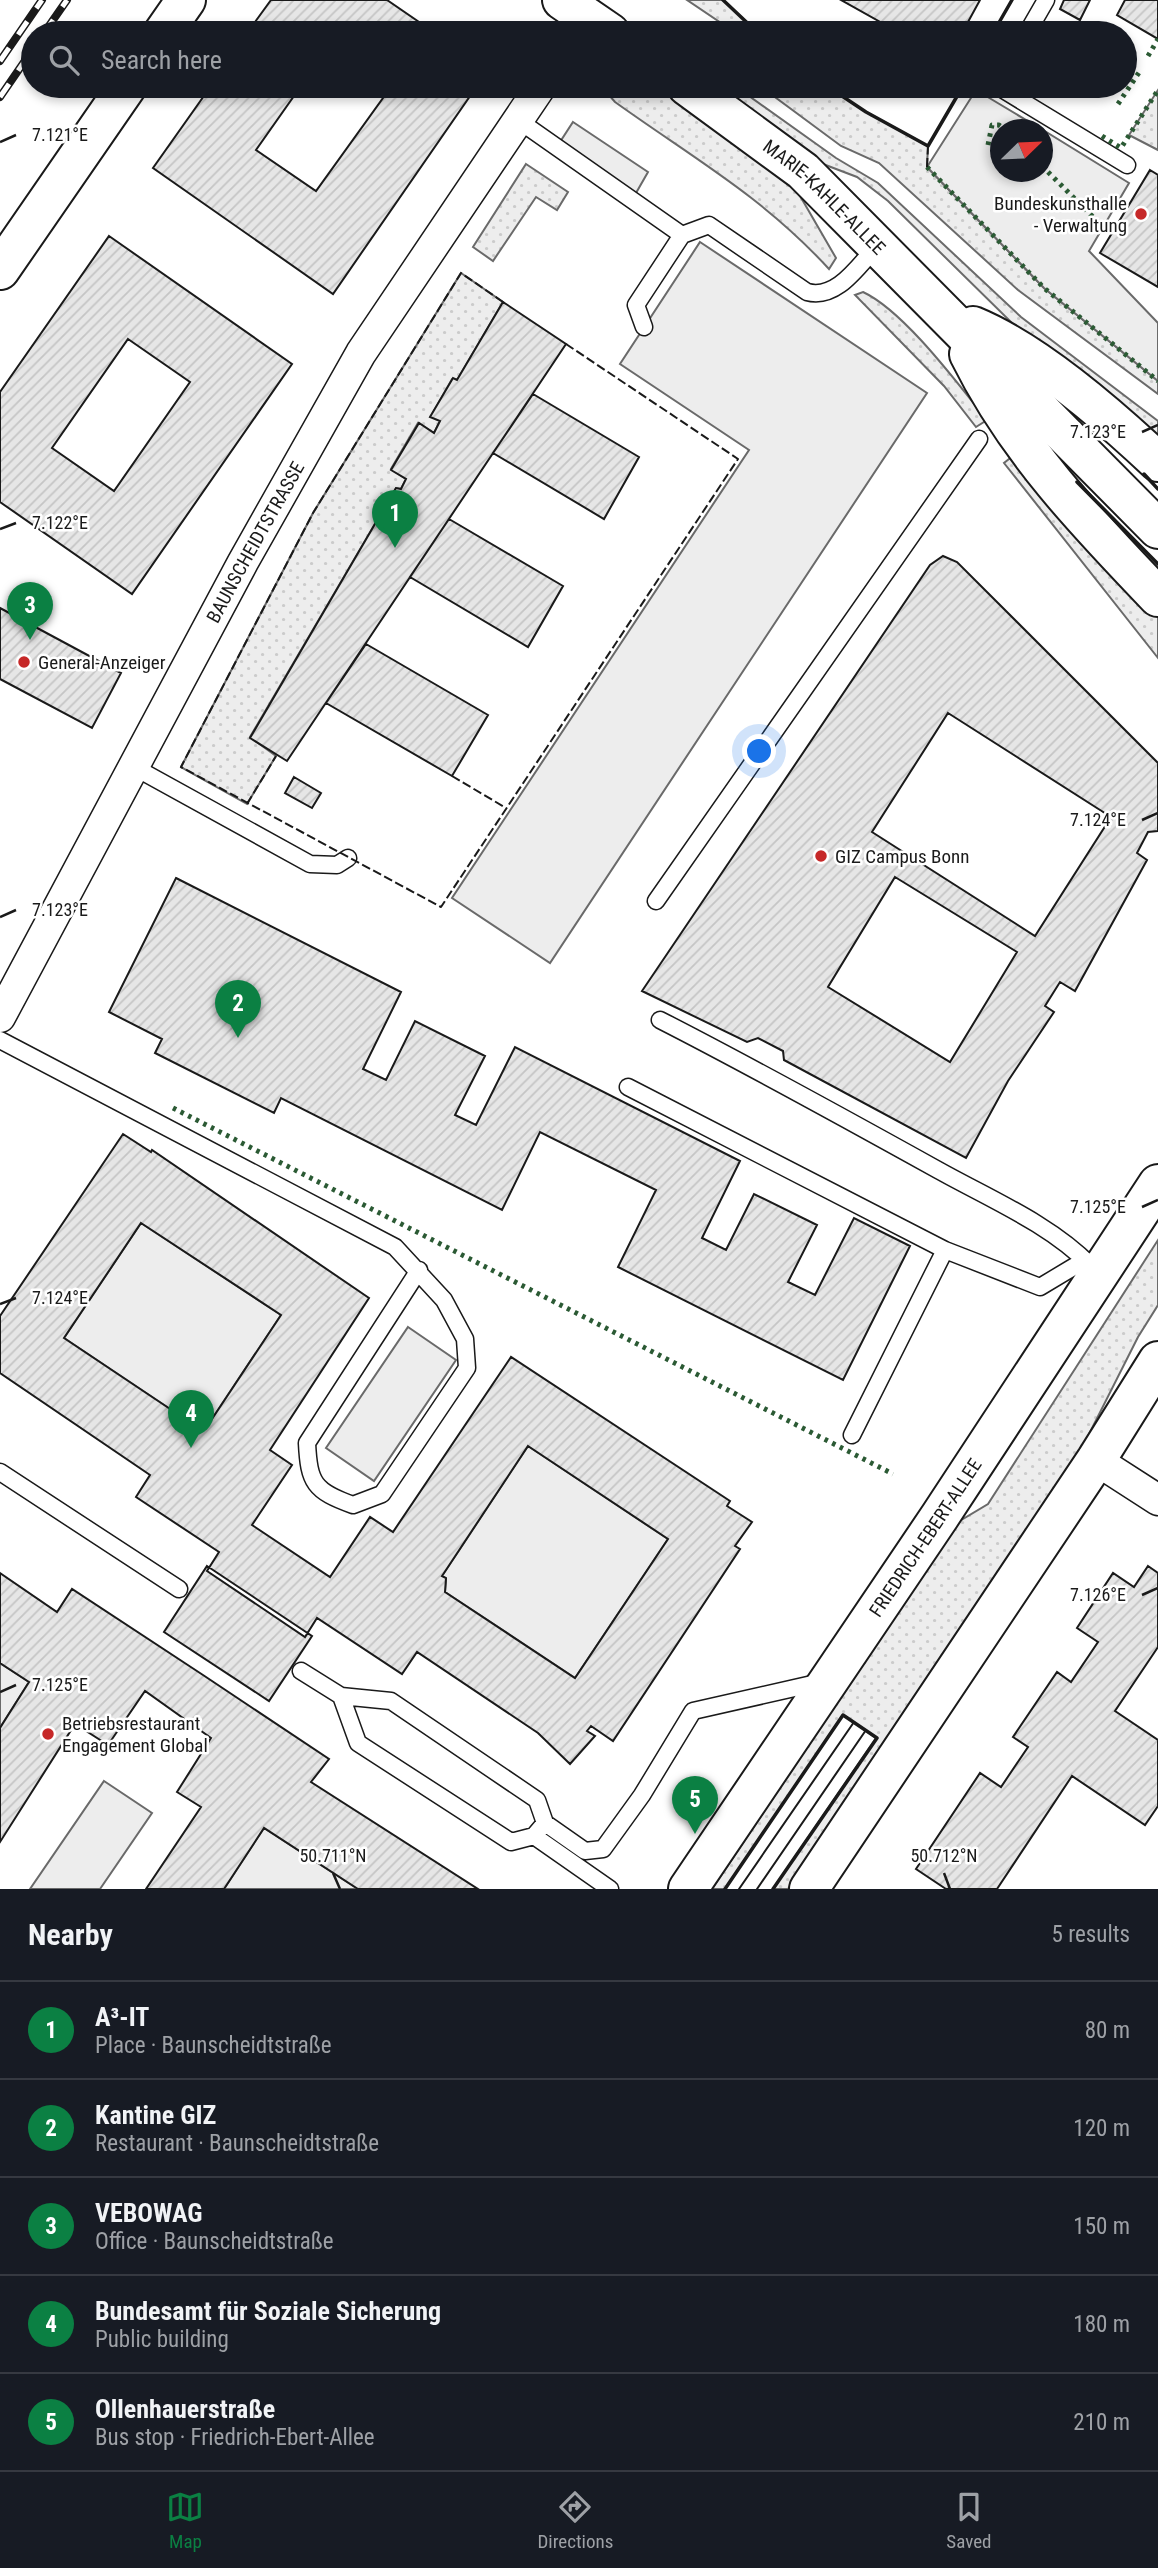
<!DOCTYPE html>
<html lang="en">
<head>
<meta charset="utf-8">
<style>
  :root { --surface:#171b24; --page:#20242c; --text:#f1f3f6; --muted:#9ea1a6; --line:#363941; --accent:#0b8043 }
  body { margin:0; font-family:"Roboto Condensed",sans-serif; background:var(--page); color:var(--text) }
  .compass { position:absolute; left:990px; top:119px; width:63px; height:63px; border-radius:50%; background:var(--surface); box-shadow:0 4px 10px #0003; rotate:67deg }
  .you { position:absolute; left:760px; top:752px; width:24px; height:24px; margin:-18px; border:5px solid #fff; border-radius:50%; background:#1a73e8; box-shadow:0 0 0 10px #1a73e833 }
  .badge { display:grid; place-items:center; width:46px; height:46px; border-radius:50%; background:var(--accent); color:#fff; font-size:23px; font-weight:700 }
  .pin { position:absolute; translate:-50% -58px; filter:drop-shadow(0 2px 4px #0008) }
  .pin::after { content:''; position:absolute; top:37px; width:24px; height:21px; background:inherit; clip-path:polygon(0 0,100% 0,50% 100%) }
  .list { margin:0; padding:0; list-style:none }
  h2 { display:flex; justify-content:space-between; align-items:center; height:91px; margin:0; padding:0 28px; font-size:30px }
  h2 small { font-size:23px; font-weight:400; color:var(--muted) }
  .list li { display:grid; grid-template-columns:46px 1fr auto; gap:21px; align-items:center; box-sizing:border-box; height:98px; padding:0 28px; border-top:2px solid var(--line) }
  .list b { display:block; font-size:26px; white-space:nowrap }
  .list p { margin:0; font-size:23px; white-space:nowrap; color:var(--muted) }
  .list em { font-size:23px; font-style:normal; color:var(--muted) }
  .icon { flex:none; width:38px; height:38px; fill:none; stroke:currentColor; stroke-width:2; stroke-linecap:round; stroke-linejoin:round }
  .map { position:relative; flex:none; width:1158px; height:1889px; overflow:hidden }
  .search { position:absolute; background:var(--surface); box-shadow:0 4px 10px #0003; left:21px; right:21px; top:21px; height:77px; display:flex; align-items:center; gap:18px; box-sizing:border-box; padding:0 24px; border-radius:38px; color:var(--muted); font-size:26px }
  .sheet { height:581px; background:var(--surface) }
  nav { display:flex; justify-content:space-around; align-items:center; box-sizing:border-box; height:98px; border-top:2px solid var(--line); background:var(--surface); font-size:19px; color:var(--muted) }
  nav a { display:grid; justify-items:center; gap:4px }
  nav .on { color:var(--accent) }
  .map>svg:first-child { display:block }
  .grass { fill:url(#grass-dots); stroke:#6a6a6a; stroke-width:2 }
  .built { fill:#ededed; stroke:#6a6a6a; stroke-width:2 }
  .building { fill:url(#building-hatch); stroke:#1a1a1a; stroke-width:2; fill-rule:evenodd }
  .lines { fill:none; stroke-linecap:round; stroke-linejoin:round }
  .service-casing { stroke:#1a1a1a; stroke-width:19 }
  .minor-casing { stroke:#1a1a1a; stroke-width:33 }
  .tertiary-casing { stroke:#1a1a1a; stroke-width:42 }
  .primary-casing { stroke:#1a1a1a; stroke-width:42 }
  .service { stroke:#fff; stroke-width:16 }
  .minor { stroke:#fff; stroke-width:30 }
  .tertiary { stroke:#fff; stroke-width:38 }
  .primary { stroke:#fff; stroke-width:38 }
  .tram { stroke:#1a1a1a; stroke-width:2 }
  .rail-casing { stroke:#1a1a1a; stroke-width:8 }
  .rail { stroke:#fff; stroke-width:5; stroke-dasharray:16; stroke-linecap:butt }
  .hedge { stroke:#2b5a34; stroke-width:5; stroke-dasharray:3.5 5; stroke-linecap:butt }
  .fence { stroke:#1a1a1a; stroke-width:2; stroke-dasharray:9 3.5; stroke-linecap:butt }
  .wall { stroke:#1a1a1a; stroke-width:3.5 }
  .ticks { fill:none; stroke:#1a1a1a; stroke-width:2.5 }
  .poi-dot { fill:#c62828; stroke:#fff; stroke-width:2.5 }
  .labels { text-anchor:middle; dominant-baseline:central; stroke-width:5; stroke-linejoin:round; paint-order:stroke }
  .street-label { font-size:19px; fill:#1a1a1a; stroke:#fff }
  .poi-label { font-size:19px; fill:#1a1a1a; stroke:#fff; text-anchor:start }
  .ticks-label { font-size:18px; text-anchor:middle; fill:#1a1a1a; stroke:#fff; stroke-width:5; stroke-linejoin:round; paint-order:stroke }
</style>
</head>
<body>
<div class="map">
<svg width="1158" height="1889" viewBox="0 0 1158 1889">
  <defs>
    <pattern id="grass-dots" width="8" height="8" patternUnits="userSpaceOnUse" patternTransform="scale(1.75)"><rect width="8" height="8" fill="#ededed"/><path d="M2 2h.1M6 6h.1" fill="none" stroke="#cbcbcb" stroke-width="1.8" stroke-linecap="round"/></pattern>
    <pattern id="building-hatch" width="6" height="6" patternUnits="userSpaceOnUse" patternTransform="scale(1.75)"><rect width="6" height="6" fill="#e6e6e6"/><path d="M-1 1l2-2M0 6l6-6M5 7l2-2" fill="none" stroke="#c5c5c5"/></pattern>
  </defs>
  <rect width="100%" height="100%" fill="#fff"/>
  <path class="grass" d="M687,0H723L758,33H736Z
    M601,86H658L698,115L796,189L836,258L829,269C762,196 693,158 615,102Z
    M714,86H735L836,158L878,183L1021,317L1158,421V436L1013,324L888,201L857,177L823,164Z
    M760,86H827L866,112L928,146L927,167L1044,288L1158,381V394L1018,290L879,163L841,146Z
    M1158,90V150L1129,135Z
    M526,164L568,192L557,210L536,197L493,261L473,247Z
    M461,273L503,302L457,380L452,379L431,416L440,421L434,433L418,423L391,469L406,479L401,489L396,488L250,737L276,756L247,804L181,767L313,513Z
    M863,292C904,311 958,384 987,420L976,427L944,386L855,295Z
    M1014,455L1158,616V658L1004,463Z
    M1158,1240V1305L1138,1337L1077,1458L788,1889H773L876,1738L843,1715L725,1889H712L958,1522L988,1504Z"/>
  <path class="built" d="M976,90L1041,129L1000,130V172H1042L1043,130L1129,183L1089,251L1158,323V381L1044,288L927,167Z
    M573,122L648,172L636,193L560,142Z
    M700,242L927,393L550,963L452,898L749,450L620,364Z
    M141,1223L281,1315L210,1422L197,1421L194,1425L64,1338Z
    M408,1327L456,1360L374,1481L326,1448Z
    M528,1446L668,1539L575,1678L445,1592L446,1579L442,1576Z
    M0,1663L29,1682L0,1728Z
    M104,1781L152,1813L100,1889H30Z
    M264,1828L358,1889H224Z"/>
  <path class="building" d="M271,0H387L435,33H247Z
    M841,0H980L962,33H900Z
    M1064,0H1090L1080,20L1060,9Z
    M1125,0H1158V39L1117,15Z
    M211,86H301L256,150L316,191L388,91L380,86H477L333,294L153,168Z
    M1150,170L1158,175V287L1100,253Z
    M109,236L292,364L132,594L0,502V392ZM128,339L190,382L114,491L52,448Z
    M503,302L566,344L287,761L250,738L396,488L401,489L406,479L391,470L419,423L434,433L440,421L430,417L453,378L457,380Z
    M533,394L639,457L604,519L493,453Z
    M449,519L563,586L528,647L410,577Z
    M943,556L957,562L1158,763V831L1148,832L1137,853L1147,860L1075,991L1060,982L1045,1006L1054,1012L1008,1081L966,1158L784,1060L783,1051L758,1038L747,1042L642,991L930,565ZM948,713L1111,817L1035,936L872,832ZM895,877L1017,952L950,1062L828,987Z
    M0,608L121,673L92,728L0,679Z
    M366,644L488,715L452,776L326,703Z
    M294,777L321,793L312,808L285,793Z
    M176,878L401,992L363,1069L386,1080L415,1021L485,1056L455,1115L476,1125L515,1047L740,1161L702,1238L726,1250L754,1194L817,1225L788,1282L815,1295L854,1218L910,1246L843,1380L618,1267L656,1190L540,1132L502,1210L281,1098L274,1113L155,1053L162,1039L109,1012Z
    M123,1134L151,1152L152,1150L369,1298L270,1450L292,1465L252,1525L330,1577L370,1517L393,1532L511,1357L730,1501L727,1506L752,1522L735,1546L740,1549L613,1741L591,1726L587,1731L595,1736L570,1764L538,1733L417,1652L402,1674L317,1618L305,1637L207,1571L219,1552L136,1497L150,1475L0,1373V1316ZM141,1223L281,1315L210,1422L197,1421L194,1425L64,1338ZM528,1446L668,1539L575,1678L445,1592L446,1578L442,1576Z
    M207,1566L312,1636L269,1701L164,1632Z
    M1148,1566L1158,1573V1647L1115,1711L1158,1740V1806L1145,1825L1072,1776L997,1889H946L916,1869L980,1773L1001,1787L1028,1747L1013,1737L1057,1672L1071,1682L1098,1642L1077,1628L1113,1573L1134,1587Z
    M0,1573L57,1612L72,1589L203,1675L329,1759L311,1782L478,1889H358L264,1828L224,1889H146L201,1807L177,1792L211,1738L145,1691L108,1745L75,1724L0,1842V1728L29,1682L0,1663Z"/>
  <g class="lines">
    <defs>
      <path id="service" d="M1027,33L1046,0
        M997,86L1127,165
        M518,120L682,235
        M644,327L636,305L682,235L709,225L807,292C837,300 858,266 877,246
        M134,767L310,864L337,865L348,858
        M656,901L979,439
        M660,1020C754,1068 846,1119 938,1170C990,1199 1050,1224 1091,1266
        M0,1040L395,1247L444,1300L465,1339L467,1368L382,1494L353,1505C314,1491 309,1483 307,1443L419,1270
        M628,1087L945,1250L1040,1287L1085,1260
        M852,1435L945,1250
        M0,1472L179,1589
        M301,1671L341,1696L391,1701L537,1800L545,1823L585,1851L603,1849L642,1795L693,1711L821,1682
        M341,1696L358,1743L511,1842L534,1836L545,1823
        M534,1836L610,1889"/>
      <g id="minor">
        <path id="s1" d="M0,1017L243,562L361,353L541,86"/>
        <path d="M1096,1460L1158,1500"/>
      </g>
      <g id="tertiary">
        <path d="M562,0L610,33"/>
        <path d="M163,33L186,0"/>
        <path id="s2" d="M687,86L803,171L1158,529"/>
        <path d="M0,270L127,86"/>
        <path d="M973,326C1036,352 1108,415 1158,462"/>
        <path d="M969,354C1016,449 1086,522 1158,597"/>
      </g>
      <g id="primary">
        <path id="s3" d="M688,1889L940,1516L1158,1184"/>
        <path d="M809,1889L1096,1460L1158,1361"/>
      </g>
    </defs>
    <use href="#service" class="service-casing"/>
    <use href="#minor" class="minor-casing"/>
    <use href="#tertiary" class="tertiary-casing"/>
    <use href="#primary" class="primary-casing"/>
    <use href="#service" class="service"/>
    <use href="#minor" class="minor"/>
    <use href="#tertiary" class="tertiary"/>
    <use href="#primary" class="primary"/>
    <path class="tram" d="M739,1889L854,1722
      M757,1889L866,1730"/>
    <defs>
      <path id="rail" d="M44,33L67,0
        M0,61L42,0
        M0,97L33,49"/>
    </defs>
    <use href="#rail" class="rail-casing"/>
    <use href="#rail" class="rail"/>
    <path class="hedge" d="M1148,56L1158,39
      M1118,104L1140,71
      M1102,136L1121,148L1158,90
      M988,145L992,125H999L1006,130
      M1042,166L1100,224
      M927,167L1044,288L1158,381
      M173,1108L893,1474"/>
    <path class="fence" d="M927,167L928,146
      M503,302L461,273L313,513L181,767L441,907L738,459L566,344
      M452,776L506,808
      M247,804L276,756"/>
    <path class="wall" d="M723,0L758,33
      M993,33L1012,0
      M827,86L866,112L928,146L963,86
      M1144,474L1158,489
      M1077,482L1158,564
      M725,1889L843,1715L877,1738L773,1889"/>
  </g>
  <path class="ticks" d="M0,142L16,135M1142,432L1158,425M0,529L16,523M1142,820L1158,813M0,917L16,910M1142,1207L1158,1200M0,1304L16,1298M1142,1595L1158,1588M0,1692L16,1685M333,1873L340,1889M944,1873L950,1889"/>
  <g class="poi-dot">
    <circle cx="1141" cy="214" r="7"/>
    <circle cx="24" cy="662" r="7"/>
    <circle cx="821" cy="856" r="7"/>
    <circle cx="48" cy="1734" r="7"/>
  </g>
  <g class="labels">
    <g class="street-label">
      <text stroke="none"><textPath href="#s2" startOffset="177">MARIE-KAHLE-ALLEE</textPath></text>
      <text stroke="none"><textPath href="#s1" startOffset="539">BAUNSCHEIDTSTRASSE</textPath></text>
      <text stroke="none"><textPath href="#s3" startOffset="424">FRIEDRICH-EBERT-ALLEE</textPath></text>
    </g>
    <g class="poi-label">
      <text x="1127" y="203" text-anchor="end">Bundeskunsthalle<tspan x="1127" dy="22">- Verwaltung</tspan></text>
      <text x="38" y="662">General-Anzeiger</text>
      <text x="835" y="856">GIZ Campus Bonn</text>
      <text x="62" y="1723">Betriebsrestaurant<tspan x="62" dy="22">Engagement Global</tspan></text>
    </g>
  </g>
  <g class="ticks-label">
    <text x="60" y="141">7.121°E</text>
    <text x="1098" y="438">7.123°E</text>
    <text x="60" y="529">7.122°E</text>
    <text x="1098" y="826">7.124°E</text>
    <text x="60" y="916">7.123°E</text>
    <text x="1098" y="1213">7.125°E</text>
    <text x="60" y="1304">7.124°E</text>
    <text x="1098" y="1601">7.126°E</text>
    <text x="60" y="1691">7.125°E</text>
    <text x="333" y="1862">50.711°N</text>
    <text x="944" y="1862">50.712°N</text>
  </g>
</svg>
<svg class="compass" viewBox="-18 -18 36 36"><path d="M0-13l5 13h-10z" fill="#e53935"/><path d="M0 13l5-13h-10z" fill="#9ea1a6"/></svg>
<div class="you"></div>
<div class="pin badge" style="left:395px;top:548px">1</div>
<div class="pin badge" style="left:238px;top:1038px">2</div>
<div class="pin badge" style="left:30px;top:640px">3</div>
<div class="pin badge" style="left:191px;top:1448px">4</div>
<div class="pin badge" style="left:695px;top:1834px">5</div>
<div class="search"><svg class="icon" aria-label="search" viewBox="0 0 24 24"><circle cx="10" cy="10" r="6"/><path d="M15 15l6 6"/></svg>Search here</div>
</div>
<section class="sheet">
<h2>Nearby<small>5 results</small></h2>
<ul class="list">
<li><span class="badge">1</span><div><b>A³-IT</b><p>Place · Baunscheidtstraße</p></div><em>80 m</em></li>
<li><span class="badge">2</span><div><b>Kantine GIZ</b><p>Restaurant · Baunscheidtstraße</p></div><em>120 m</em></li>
<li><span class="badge">3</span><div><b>VEBOWAG</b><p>Office · Baunscheidtstraße</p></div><em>150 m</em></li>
<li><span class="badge">4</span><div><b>Bundesamt für Soziale Sicherung</b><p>Public building</p></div><em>180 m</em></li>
<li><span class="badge">5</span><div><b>Ollenhauerstraße</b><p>Bus stop · Friedrich-Ebert-Allee</p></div><em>210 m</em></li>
</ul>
</section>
<nav>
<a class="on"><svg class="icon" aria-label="map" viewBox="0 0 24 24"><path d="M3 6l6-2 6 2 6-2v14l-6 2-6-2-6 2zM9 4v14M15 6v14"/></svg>Map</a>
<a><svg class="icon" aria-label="directions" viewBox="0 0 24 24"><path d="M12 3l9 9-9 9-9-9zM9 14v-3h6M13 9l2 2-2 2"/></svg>Directions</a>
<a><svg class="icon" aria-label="saved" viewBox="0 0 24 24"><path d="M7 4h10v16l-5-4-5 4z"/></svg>Saved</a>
</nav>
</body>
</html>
